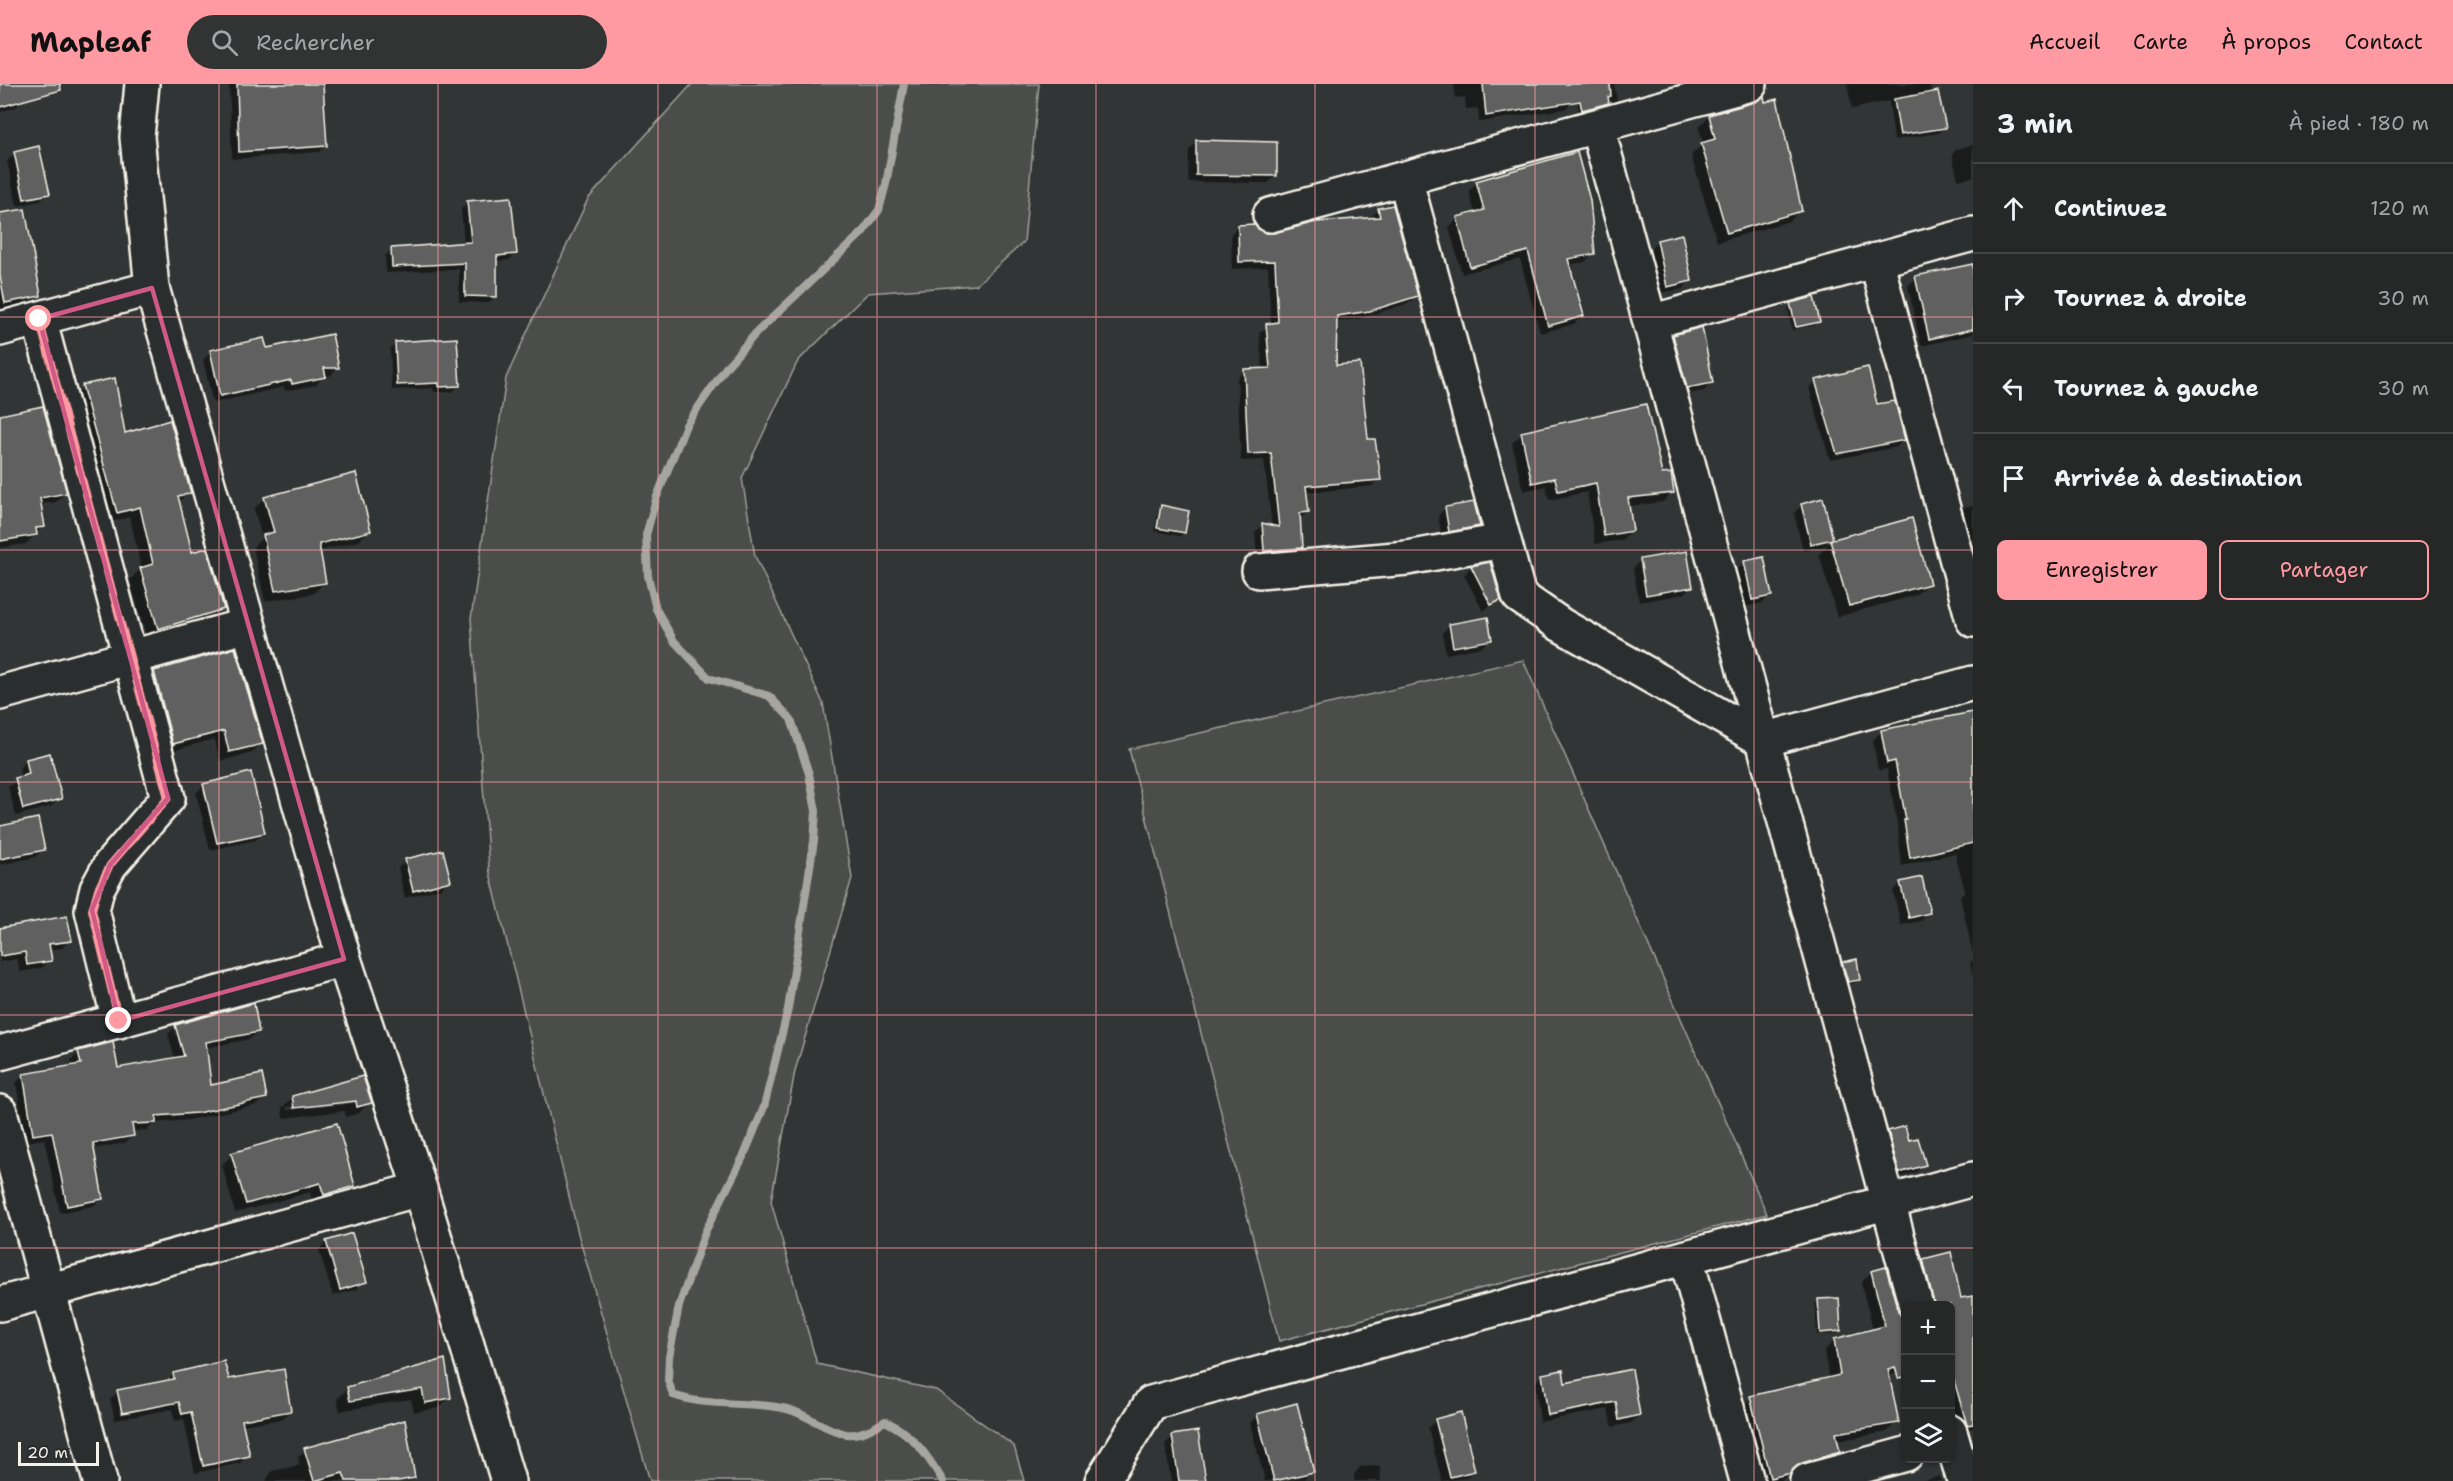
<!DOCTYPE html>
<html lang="fr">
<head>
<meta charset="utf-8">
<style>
  :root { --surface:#262828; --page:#323434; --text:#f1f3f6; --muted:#a4a6a8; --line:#424445; --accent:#ff9aa2 }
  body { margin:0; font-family:"Shantell Sans",sans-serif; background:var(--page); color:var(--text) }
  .controls { position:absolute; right:18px; bottom:18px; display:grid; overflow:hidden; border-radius:9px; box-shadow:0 2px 4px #0004 }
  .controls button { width:54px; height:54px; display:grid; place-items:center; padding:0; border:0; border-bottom:2px solid var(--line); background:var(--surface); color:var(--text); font:30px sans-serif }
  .scale { position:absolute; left:18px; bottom:15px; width:81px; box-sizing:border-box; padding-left:6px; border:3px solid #f4f1e8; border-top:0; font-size:16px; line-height:21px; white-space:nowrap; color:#f4f1e8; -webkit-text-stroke:4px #2a2d2e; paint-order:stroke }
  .stop { position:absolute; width:18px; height:18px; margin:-14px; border:4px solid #ff9aa2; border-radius:50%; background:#fff }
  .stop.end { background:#ff9aa2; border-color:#fff; box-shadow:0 2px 6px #0008 }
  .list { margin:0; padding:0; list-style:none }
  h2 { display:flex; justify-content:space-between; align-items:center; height:78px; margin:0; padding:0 24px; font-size:26px }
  h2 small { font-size:20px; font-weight:400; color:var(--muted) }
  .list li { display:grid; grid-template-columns:39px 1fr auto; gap:18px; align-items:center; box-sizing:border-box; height:90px; padding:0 24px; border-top:2px solid var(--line) }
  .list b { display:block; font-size:22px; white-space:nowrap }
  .list em { font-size:20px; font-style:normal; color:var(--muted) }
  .actions { display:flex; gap:12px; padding:18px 24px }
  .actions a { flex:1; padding:14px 0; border:2px solid var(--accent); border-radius:9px; text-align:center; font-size:21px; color:var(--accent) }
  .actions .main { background:var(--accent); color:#111 }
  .icon { flex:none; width:33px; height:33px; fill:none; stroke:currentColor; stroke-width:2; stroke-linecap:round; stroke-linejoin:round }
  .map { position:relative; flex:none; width:1973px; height:1397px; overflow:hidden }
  header { display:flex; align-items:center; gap:36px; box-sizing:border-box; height:84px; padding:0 30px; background:var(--accent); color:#111 }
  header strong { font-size:28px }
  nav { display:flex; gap:33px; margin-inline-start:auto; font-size:21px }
  .search { width:420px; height:54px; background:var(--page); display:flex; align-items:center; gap:15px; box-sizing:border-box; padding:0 21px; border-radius:33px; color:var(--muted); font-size:22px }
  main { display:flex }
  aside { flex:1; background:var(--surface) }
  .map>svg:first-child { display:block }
  .green { fill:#4b4d4c; stroke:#a09f9a; stroke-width:1.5 }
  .shadow { fill:#0007; fill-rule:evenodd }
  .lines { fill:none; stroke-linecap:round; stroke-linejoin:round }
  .stream { stroke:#a6a5a0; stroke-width:8 }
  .building { fill:#5f605f; stroke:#f4f1e8; stroke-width:1.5 }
  .minor-casing { stroke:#f4f1e8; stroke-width:38 }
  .minor { stroke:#2a2d2e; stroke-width:33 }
  .route { stroke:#ff9aa2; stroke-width:8 }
  .marked { fill:none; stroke:#d15985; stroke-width:4.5; stroke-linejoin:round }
  .grid { fill:none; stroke:#ff9aa2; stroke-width:1.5; stroke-opacity:0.55 }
</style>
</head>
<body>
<header>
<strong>Mapleaf</strong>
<div class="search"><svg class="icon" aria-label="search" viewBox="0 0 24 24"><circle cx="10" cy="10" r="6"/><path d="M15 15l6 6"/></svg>Rechercher</div>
<nav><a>Accueil</a><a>Carte</a><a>À propos</a><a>Contact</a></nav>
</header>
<main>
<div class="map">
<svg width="1973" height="1397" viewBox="0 0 1973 1397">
  <rect width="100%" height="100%" fill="#323535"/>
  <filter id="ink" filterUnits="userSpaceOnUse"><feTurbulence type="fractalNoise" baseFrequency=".0167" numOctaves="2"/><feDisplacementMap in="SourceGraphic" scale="12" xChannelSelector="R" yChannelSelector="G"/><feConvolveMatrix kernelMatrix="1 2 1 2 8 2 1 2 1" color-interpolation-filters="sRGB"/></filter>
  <g filter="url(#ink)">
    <path class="green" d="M692,0H1039L1024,158L976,201L868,209L798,277L742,394L755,472L823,619L852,794L795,987L771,1117L817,1280L936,1306L1014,1362L1024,1397H650L579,1153L489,785L471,535L506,294L588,115Z
      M1523,576L1767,1130L1279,1257L1129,665Z"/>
    <path class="shadow" d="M0,0H20L24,16L16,23L0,28Z
      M229,0H321L326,61L319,68L232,75Z
      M1454,0H1569L1572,18L1565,25L1479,38L1478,24L1466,25L1465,13L1455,14Z
      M1580,0H1614L1617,16L1613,19L1579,29L1575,4Z
      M1672,0H1693L1674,5Z
      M1847,0H1929L1944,44L1939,49L1894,56L1889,17L1852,25Z
      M1709,32L1800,126L1790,137L1717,158L1691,71L1703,60L1699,43Z
      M1197,58L1276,91L1268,99L1188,98L1189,66Z
      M1973,61V93L1958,96L1952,70L1957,65Z
      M14,70L48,109L40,117L17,122L7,77Z
      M1477,98L1593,169L1585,178L1568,181L1582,232L1574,240L1540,249L1520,175L1462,190L1449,143L1458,135L1475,130L1469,107Z
      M467,118L515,170L509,176L496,177L495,212L489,219L459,218V185L386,189L385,172L391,166L464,160L461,125Z
      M1379,125L1416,212L1409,219L1361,234L1336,238L1334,283L1367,357L1379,395L1372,402L1305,409L1308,428L1300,435L1301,464L1293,471L1257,474L1255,448L1263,441L1272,443L1264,376L1241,377L1237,294L1245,287L1263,286L1259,248L1271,241L1268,183L1232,185L1231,150L1238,142L1264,150L1372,135V132Z
      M0,131L40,211L31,220L0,226Z
      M1657,157L1690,197L1683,205L1659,209L1650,165Z
      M1973,181V250L1921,262L1908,202L1916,194Z
      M1791,221L1818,237L1815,241L1792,246L1788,224Z
      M1674,253L1711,299L1704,307L1680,311L1666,260Z
      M396,259L458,302L452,308H434L433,304L392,306L390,265Z
      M265,265L337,284L330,292L324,291L316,301L285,307L284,303L213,319L203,276L211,268Z
      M1816,297L1876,322L1903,356L1897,363L1830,376L1809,304Z
      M83,303L124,351L189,408L178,419L191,470L223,525L212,536L147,555L130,496L141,484L130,433L106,439L72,314Z
      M0,333L65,409L56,418L40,420L43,442L26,460L0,464Z
      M1522,350L1661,391L1672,408L1663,418L1628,422L1632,446L1622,456L1595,460L1587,408L1549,416L1546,402L1523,407L1512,359Z
      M265,414L369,446L359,457L319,467L324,499L313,510L265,517L253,463L262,454L254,425Z
      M1802,421L1831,454L1827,459L1911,436L1928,499L1916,511L1837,533L1819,470L1828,461L1803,467L1794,429Z
      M1973,422V492L1957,431L1965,423Z
      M1161,423L1187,428L1183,449L1180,452L1154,447L1158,426Z
      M1445,424L1479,441L1471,449L1442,454L1438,432Z
      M1640,477L1692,503L1684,510L1639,518L1633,484Z
      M1744,479L1771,511L1763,519L1744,523L1737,486Z
      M1489,480L1499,515L1483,527L1464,491L1471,483Z
      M1450,541L1490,555L1482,563L1446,570L1442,549Z
      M155,588L261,659L252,669L220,677L214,655L164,669L145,598Z
      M1973,630V871L1960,812L1965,807L1955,769L1902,782L1898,744L1887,685L1878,686L1873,656L1881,648Z
      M26,676L60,714L52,722L16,732L8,703L21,694L19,684Z
      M204,701L264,748L256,756L210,766L196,709Z
      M0,743L43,766L35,773L0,781Z
      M406,777L449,797L441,804L405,814L398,784Z
      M1901,799L1929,829L1921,837L1901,841L1893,807Z
      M0,845L70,856L62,864L48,866L50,876L42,884L20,888L17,875L0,878Z
      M1973,876V893L1970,879Z
      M1843,879L1859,895L1855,899L1845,901L1840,882Z
      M176,942L258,948L250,955L205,964L209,1003L265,1013L257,1021L188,1036L154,1039L147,1046L132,1047L133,1051L125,1059L92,1065L101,1115L93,1122L60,1129L44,1055L26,1058L16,999L24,991L73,983L71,976L79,969L117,986L175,975L168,950Z
      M362,994L370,1018L359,1029L346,1033L345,1027L283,1034L282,1024L293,1013ZM357,1016V1019L287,1026L286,1023Z
      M1889,1049L1908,1058L1924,1081L1916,1088L1892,1096L1881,1056Z
      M232,1071L354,1102L343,1112L313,1121L310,1108L235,1129L222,1081Z
      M326,1158L365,1197L357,1205L333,1212L319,1166Z
      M1923,1176L1960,1216L1973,1213V1344L1955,1348L1950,1332V1222H1921L1913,1186Z
      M1885,1185L1901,1236L1906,1238V1286L1888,1292L1897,1338L1887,1348L1836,1357L1839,1368L1828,1378L1790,1389L1781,1397H1758L1741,1324L1751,1314L1829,1295L1824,1267L1834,1257L1873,1246L1861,1199L1871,1188Z
      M1818,1216L1840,1246L1836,1250L1817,1251L1815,1220Z
      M443,1277L449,1314L439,1324L414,1328L411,1315L340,1327L337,1315L348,1304Z
      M223,1278L227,1297L290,1327L282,1335L242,1341L248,1371L240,1379L195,1389L184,1335L175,1337L172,1325L115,1336L110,1315L118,1308L166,1298L173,1291Z
      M1630,1287L1639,1331L1631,1339L1612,1343L1608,1325L1540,1338L1535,1299L1542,1291L1563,1300Z
      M1258,1331L1312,1387L1304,1395L1265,1397L1250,1339Z
      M1436,1336L1474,1386L1466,1394L1442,1397L1428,1344Z
      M1173,1353L1204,1397H1171L1165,1360Z
      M305,1366L414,1393L410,1397H266L272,1387L300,1381L298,1373Z
      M1380,1382L1381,1397H1354V1390L1360,1383Z
      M1940,1392L1941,1397H1922Z"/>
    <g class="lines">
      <path class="stream" d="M904,0L886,100L879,126L862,149L757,248L727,282L686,341L656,415L646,451L648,492L656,525L674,557L709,594L769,612L791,635L809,690L816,727L814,757L788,925L764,1023L745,1069L705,1148L679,1222L669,1273L668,1296L673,1311C710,1324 749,1316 787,1325C807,1330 825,1346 846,1350C860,1352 874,1344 885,1337C913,1350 927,1371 943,1397"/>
    </g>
    <path class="building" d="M0,0H60L61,6L0,23Z
      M237,0H323L327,62L239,68Z
      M1483,0H1610L1611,12L1608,13L1609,19L1582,26L1580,17L1486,32Z
      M1938,7L1946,44L1900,51L1894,15Z
      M1764,12L1765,18L1777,15L1802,127L1727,149L1701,59L1715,55L1709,31L1755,18Z
      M1196,56L1277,58V92L1196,91Z
      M39,62L50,110L24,115L14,68Z
      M1577,68L1590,116L1595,170L1568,175L1584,232L1548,242L1528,167L1470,183L1457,133L1484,126L1476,97Z
      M511,113L517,170L497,172V213L465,212V179L392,183L391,164L471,158L467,117Z
      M1393,121L1418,212L1370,227L1337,232L1336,281L1360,279L1368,355H1375L1381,396L1306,402L1309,428L1300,429L1302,464L1264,467L1262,439L1279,443L1271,369L1248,370L1244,285L1270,284L1266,240L1278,238L1275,177L1239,178L1238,141L1254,140L1265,149H1274L1316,138L1380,133L1378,124Z
      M25,125L41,212L5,219L0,192V129Z
      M1682,150L1692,197L1667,203L1657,156Z
      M1973,180V245L1929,255L1915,192Z
      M1814,213L1820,238L1796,243L1790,219Z
      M1702,243L1713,299L1687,304L1673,251Z
      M332,250L339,284H324L326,293L292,300L291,296L220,312L210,266L264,254L267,264Z
      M457,254L460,302L439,303V299L397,301L395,258Z
      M1868,283L1877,320L1895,317L1905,356L1837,370L1815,296Z
      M115,294L125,349L170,336L191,409L178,412L192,468L207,464L224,525L158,545L140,484L153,480L140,423L117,429L82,301Z
      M1646,320L1662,390L1671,389L1674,409L1628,414L1633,447L1604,452L1596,399L1558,407L1555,394L1532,399L1521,348Z
      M43,322L67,409L40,414L45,443L36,444L37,451L0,457V331Z
      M356,389L371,447L319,460L326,499L275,507L263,451L274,448L264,413Z
      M1823,414L1833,455L1811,460L1801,420Z
      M1474,418L1480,442L1449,448L1445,423Z
      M1161,421L1189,427L1185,449L1157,444Z
      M1912,434L1930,500L1849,522L1830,456Z
      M1687,467L1693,503L1646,511L1640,475Z
      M1764,473L1772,512L1752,516L1744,477Z
      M1490,478L1501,516L1491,521L1471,482Z
      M1488,533L1492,556L1453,563L1449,540Z
      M235,564L263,660L229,668L224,647L173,660L154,587Z
      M1973,628V759L1910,774L1904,736H1906L1895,677L1887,679L1881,646Z
      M50,669L62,715L23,725L15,694L29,690L26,675Z
      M251,688L265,749L217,759L203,700Z
      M38,734L45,766L0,775V742Z
      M443,766L451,797L413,807L405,775Z
      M1922,793L1930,829L1909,834L1900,798Z
      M67,832L72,857L49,860L52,877L27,881L25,868L0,872V844Z
      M1857,875L1860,896L1848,898L1842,878Z
      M254,919L259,948L206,958L211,1001L262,990L267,1014L197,1029L156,1032V1039L132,1040L134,1052L93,1059L103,1115L67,1122L52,1048L33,1051L23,990L81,980L78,967L113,958L118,984L184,972L175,941Z
      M363,992L372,1019L357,1023L356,1017L294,1024L292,1012Z
      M337,1039L355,1102L324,1111L320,1099L246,1120L231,1069Z
      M1905,1042L1909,1056L1918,1054L1926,1081L1899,1089L1888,1047Z
      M352,1149L367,1198L340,1206L326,1157Z
      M1951,1168L1961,1214L1973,1212V1340L1967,1341L1950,1283V1221H1934L1923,1175Z
      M1886,1183L1898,1227L1905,1237V1293L1898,1294L1895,1283L1888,1285L1899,1339L1836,1349L1840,1368L1802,1379L1791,1389L1770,1394L1750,1312L1840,1291L1834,1255L1885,1242L1871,1187Z
      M1839,1214L1841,1247L1820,1249L1818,1215Z
      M445,1275L451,1314L425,1319L422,1305L350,1317L347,1303Z
      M224,1277L229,1295L284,1285L291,1327L242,1336L250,1372L203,1382L191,1328L182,1330L179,1318L122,1329L117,1306L174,1295L173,1289Z
      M1632,1285L1640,1331L1619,1336L1616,1318L1548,1331L1542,1290L1563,1286L1565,1299Z
      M1297,1319L1314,1388L1274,1397L1257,1330Z
      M1461,1328L1475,1387L1450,1393L1435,1335Z
      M405,1336L415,1394L398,1397H346L343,1389L314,1397L304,1364Z
      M1198,1347L1206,1397H1179L1172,1351Z"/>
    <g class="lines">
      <defs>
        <path id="minor" d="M142,0L137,53L152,204L344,875L420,1105L508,1397
          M1597,42L1916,1222
          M1405,94L1519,512L1561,541L1763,656L1973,599
          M1270,131L1750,0
          M1876,176L1973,536
          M39,235L168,714L110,781L97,805L92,826L119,937
          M1650,238L1973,150
          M0,245L152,204
          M1259,487L1407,474L1503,457
          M0,609L248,541
          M0,969L344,875
          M0,1028L100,1397
          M1686,1173L1747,1397
          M0,1220L420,1105
          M1950,1348L1964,1397
          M1102,1397L1151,1319L1973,1095
          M1807,1397L1906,1370"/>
      </defs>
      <use href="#minor" class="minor-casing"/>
      <use href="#minor" class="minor"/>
    </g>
  </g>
  <g class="lines" filter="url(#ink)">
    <path class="route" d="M39,235L168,714L110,781L98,805L92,826L119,937"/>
  </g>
  <path class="marked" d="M152,204L344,875L119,937L92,826L110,781L168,714L39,235Z"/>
  <path class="grid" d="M219,0V1397M438,0V1397M658,0V1397M877,0V1397M1096,0V1397M1315,0V1397M1535,0V1397M1754,0V1397M0,233H1973M0,466H1973M0,698H1973M0,931H1973M0,1164H1973"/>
</svg>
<div class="controls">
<button>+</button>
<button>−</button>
<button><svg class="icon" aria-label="layers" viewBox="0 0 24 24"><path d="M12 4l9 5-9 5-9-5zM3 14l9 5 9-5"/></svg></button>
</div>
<div class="scale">20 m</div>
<div class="stop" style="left:39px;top:235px"></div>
<div class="stop end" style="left:119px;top:937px"></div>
</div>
<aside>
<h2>3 min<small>À pied · 180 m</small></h2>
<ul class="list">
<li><svg class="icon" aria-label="ahead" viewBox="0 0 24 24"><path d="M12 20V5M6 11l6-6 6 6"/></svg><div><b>Continuez</b></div><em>120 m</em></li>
<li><svg class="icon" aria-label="right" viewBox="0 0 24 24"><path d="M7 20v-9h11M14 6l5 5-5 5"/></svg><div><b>Tournez à droite</b></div><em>30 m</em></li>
<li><svg class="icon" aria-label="left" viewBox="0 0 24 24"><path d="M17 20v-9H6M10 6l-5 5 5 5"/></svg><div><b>Tournez à gauche</b></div><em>30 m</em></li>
<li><svg class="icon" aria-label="arrive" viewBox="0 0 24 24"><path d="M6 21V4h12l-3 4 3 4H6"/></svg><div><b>Arrivée à destination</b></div></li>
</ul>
<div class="actions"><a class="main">Enregistrer</a><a>Partager</a></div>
</aside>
</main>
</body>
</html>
